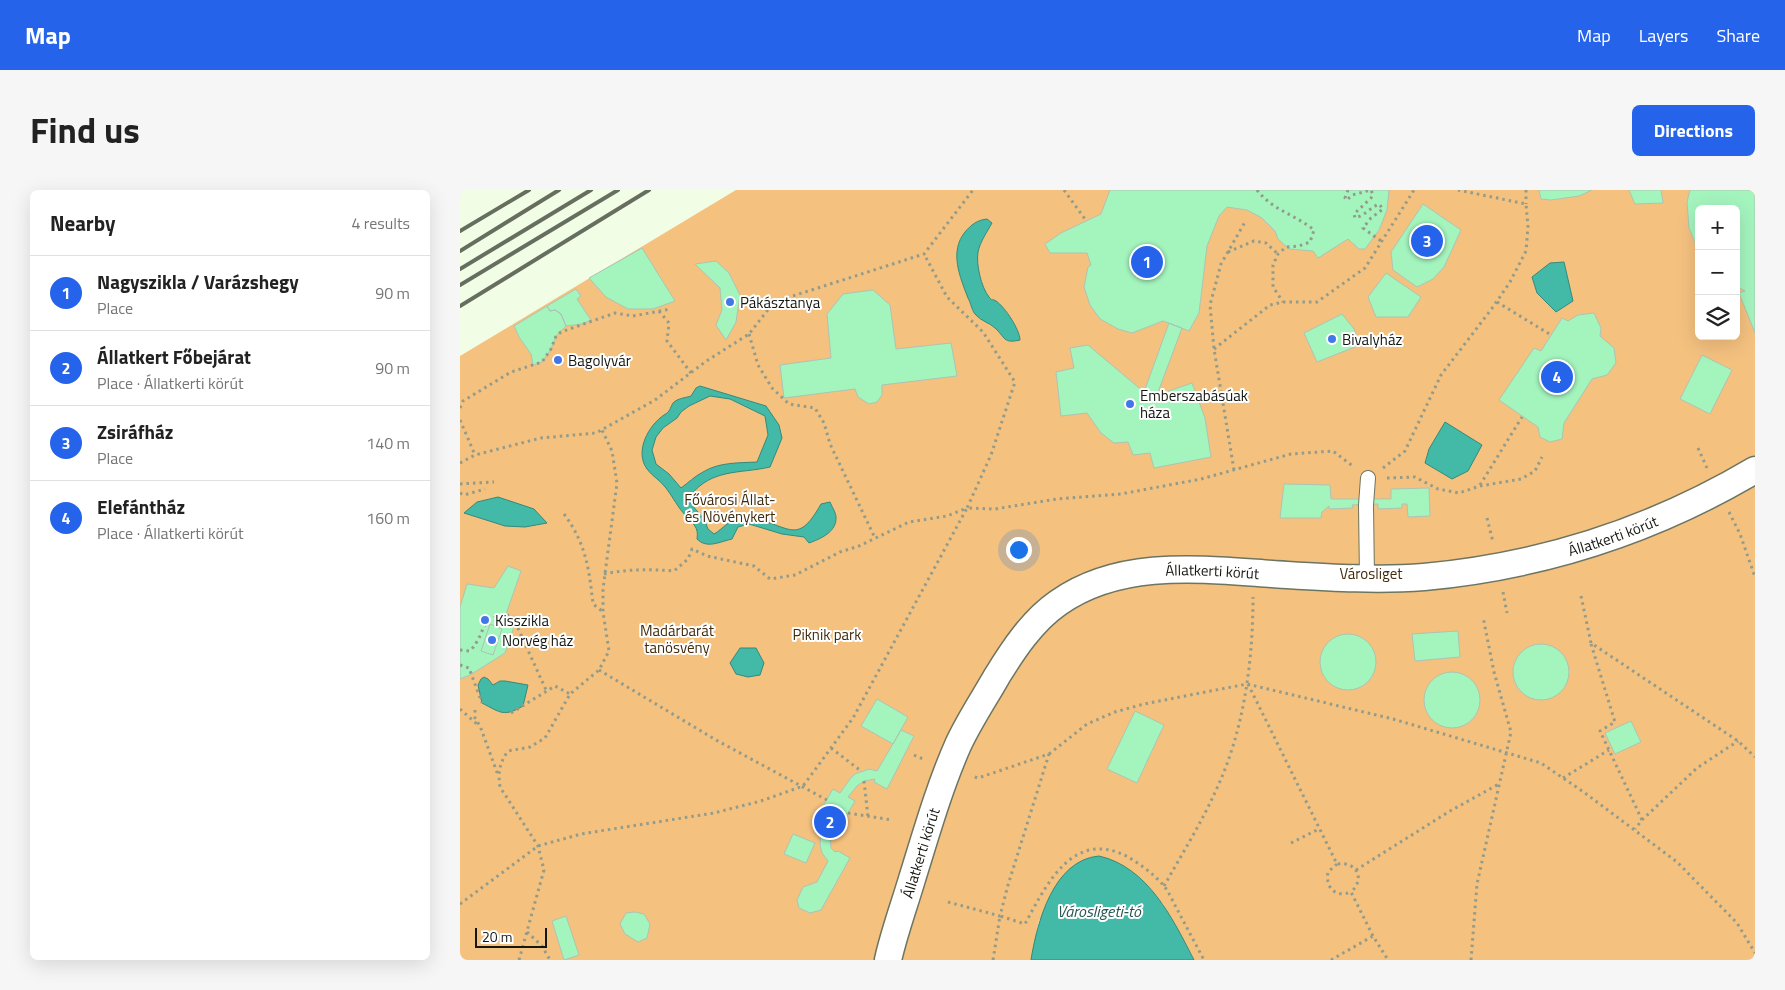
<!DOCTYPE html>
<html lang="en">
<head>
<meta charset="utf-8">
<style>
  :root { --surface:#fff; --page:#f6f6f6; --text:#222; --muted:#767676; --line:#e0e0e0; --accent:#2563eb }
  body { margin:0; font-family:"Titillium Web",sans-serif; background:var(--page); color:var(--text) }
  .controls { position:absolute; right:15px; top:15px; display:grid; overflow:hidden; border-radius:8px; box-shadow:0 5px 20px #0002 }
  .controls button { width:45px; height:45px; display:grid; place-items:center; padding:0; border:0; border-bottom:1px solid var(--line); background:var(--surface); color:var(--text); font:25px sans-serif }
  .scale { position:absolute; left:15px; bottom:12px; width:72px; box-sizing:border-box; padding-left:5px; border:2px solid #141810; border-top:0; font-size:14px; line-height:18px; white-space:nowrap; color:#141810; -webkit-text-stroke:4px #fff; paint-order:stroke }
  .you { position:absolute; left:558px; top:359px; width:18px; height:18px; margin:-12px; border:4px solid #fff; border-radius:50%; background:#1a73e8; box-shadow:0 0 0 8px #1a73e833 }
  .badge { display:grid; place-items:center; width:32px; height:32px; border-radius:50%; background:var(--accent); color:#fff; font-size:16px; font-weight:700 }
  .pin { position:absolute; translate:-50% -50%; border:2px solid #fff; box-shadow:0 1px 5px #0006 }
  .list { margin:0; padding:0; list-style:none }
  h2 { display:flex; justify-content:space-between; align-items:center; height:65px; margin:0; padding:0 20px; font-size:21px }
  h2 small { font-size:16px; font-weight:400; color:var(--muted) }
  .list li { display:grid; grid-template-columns:32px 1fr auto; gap:15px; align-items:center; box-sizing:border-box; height:75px; padding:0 20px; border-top:1px solid var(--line) }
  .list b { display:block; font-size:19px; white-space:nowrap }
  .list p { margin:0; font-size:16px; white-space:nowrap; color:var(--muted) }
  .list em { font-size:16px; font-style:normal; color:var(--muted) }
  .icon { flex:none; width:28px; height:28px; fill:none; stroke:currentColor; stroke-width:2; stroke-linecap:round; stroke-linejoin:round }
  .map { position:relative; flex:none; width:1295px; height:770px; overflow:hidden; border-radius:8px }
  header { display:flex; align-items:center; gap:30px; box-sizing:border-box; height:70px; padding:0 25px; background:var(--accent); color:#fff }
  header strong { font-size:24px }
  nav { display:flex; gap:28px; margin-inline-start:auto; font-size:18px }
  .intro { display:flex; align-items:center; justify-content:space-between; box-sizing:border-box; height:120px; padding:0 30px }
  h1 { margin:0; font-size:35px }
  .button { padding:12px 22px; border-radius:8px; background:var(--accent); color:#fff; font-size:18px; font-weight:700 }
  main { display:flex; gap:30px; padding:0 30px }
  aside { flex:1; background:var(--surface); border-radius:8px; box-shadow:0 5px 20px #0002 }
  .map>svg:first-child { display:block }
  .green { fill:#f4c17f; fill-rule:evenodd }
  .water { fill:#43baa8; stroke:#35897a; fill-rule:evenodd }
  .building { fill:#a4f4be; stroke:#adc4b3 }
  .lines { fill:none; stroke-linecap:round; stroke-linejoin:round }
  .service-casing { stroke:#6c7560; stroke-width:16 }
  .minor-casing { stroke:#6c7560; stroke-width:29 }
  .path { stroke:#939c8a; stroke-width:3; stroke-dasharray:2.5 4; stroke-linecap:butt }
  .service { stroke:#fff; stroke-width:14 }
  .minor { stroke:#fff; stroke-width:26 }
  .rail { stroke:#676e5f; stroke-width:4 }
  .poi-dot { fill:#4277e8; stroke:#fff; stroke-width:2 }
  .labels { text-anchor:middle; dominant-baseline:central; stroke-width:4; stroke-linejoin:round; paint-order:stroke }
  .poi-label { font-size:15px; fill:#141810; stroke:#fff; text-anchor:start }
  .park-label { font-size:15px; fill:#422c0d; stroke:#fff }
  .street-label { font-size:15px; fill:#141810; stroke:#fff }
  .water-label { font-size:16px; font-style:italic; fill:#25574f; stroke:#fff }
</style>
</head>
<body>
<header>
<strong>Map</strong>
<nav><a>Map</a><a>Layers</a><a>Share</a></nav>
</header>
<div class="intro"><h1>Find us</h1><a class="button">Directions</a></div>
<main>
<aside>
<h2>Nearby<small>4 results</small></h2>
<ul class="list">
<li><span class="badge">1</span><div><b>Nagyszikla / Varázshegy</b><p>Place</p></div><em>90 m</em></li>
<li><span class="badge">2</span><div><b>Állatkert Főbejárat</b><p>Place · Állatkerti körút</p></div><em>90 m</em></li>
<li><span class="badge">3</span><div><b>Zsiráfház</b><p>Place</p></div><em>140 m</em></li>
<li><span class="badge">4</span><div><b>Elefántház</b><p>Place · Állatkerti körút</p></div><em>160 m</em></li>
</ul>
</aside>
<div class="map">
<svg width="1295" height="770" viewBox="0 0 1295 770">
  <rect width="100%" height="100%" fill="#f1fde4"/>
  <path class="green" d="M276,0H1295V770H734L703,714L684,693L579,730L571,770H0V166ZM1239,19H1276V146H1239Z"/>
  <path class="water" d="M527,29L532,33C527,42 520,52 518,62C516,74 521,97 529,107C533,112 531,108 536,111C545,117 560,140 560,150C543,154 545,147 535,138C530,133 521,131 516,125C512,122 511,113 508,108C500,87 489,62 505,42C511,35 517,30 527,29Z
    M1104,72L1113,111L1096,122L1077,103L1072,87L1090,73Z
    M240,196L306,216L319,235L322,248L310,277C280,284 252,278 230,306L231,314L244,329L248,339L254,344C263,339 273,326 284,326C288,325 293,328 296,329C331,337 338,355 361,314L370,312C372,317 376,323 376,327C377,342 360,349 349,353L344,347L322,344L289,334L278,337L272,349C259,352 247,359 237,349C239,337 233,334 226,326C218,318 213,307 206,298C200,290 192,286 187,279C174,261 189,235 204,225C210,222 210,218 213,213C218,208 225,208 231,206L236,198ZM250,206L270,209L305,226L308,245L297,272C279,273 259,272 243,282C235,286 228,293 221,298L209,284L196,274L192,260L196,247L203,238L217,228L221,222L229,216Z
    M985,232L1022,255L1008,281L992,289L965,273L969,259Z
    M38,307L74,319L87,333L65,337L45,336L4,323L17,312Z
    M280,458H296L304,473L300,485L288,487L276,484L270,473Z
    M24,487L28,489L33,495L40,491H45L68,495L63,516C44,527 41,523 22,513L18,495L21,489Z
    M639,666C688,677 713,729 734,770H571C577,733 593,670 639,666Z"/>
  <path class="building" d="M650,0H929L927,20L919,40L905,59H899L888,49L858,68L853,61L829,59L818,49L815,41L802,28L787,20L767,17L759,26L747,56L739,123L729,141L703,131L672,143L658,139L640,129L630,115L624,97L628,77L631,75L627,63H590L585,54L601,43L641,24Z
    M1079,0H1132L1119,6L1091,10L1081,9Z
    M1169,0H1201L1203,13L1175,14Z
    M1230,0H1295V143L1279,103L1285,101L1276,96V19H1239V62L1229,38L1227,12Z
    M963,14L1001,40L984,77L973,89L957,97L933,80L931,62Z
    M182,58L215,111L193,119H168L146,107L129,88Z
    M256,71L269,83L280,105L276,132L266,150L256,135L262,120L260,98L235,74Z
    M926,83L961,107L948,127H916L908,107Z
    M116,99L121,106L117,109L131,130L122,134L106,136L101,124L95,120L90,121L87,116Z
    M413,100L430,115L436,159L491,153L497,186L422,195V205L417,212L409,214L398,207L395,199L324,208L320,175L371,168L367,124L383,104Z
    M87,116L90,121L95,120L101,124L106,136L96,146L91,159L82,172L73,175L71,164L59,147L54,136Z
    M1134,123L1141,138L1140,146L1154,158L1156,173L1147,185L1132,189L1104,233L1102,249L1090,252L1080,247L1078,237L1039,210L1074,158L1081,161L1102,128L1108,131L1118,125Z
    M882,124L894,139L900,155L857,172L844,143Z
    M709,133L722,138L697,205L732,193L745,228L751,267L694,278L690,263L673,265L668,252L654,253L641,243L627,223L601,226L596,182L614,178L610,158L628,155L684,202Z
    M1242,165L1272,180L1250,224L1220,209Z
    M824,294L870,295L871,309H931V299L969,298L970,326L948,327L947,314H942V318L918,319V314L892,315L893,318L869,319V316L862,322L861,328H820Z
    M48,376L61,381L45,427L55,434L45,463L10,485L0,489V417L7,394L34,398Z
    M30,434L42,439L33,465L21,461Z
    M998,441L1000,467L955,471L952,444Z
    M860 472a28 28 0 1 1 56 0a28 28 0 1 1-56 0Z
    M1053 482a28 28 0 1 1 56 0a28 28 0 1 1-56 0Z
    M964 510a28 28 0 1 1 56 0a28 28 0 1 1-56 0Z
    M417,509L448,527L433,554L401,536Z
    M675,521L704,535L677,593L647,579Z
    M1171,531L1181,552L1155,564L1145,543Z
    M441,540L454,546L427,599L414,592L415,589L404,591L397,596L388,607L395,611L382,633L377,631L374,635L370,648L371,658L375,662L378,661L390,668L361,720L350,723L339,718L337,710L343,697L357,692L368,671L362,663L360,655L361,641L367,626L360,621L373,599L380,603L390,589L395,584L409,579L417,581Z
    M333,644L355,653L346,673L324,664Z
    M175,722L184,724L190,734L187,748L178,752L165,744L160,734L166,723Z
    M106,726L119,765L104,770L92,731Z"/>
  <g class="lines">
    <defs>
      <path id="service" d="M907,388L906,315L908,288"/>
      <g id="minor">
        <path id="s1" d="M428,770C434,743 444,716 452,689C466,644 479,598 498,555C509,531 524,509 537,486C553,460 572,431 598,413C660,369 741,379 812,384C862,387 914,391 964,387C1084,376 1192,341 1295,280"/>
      </g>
    </defs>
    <use href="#service" class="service-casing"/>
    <use href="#minor" class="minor-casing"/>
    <path class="path" d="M604,0L625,29
      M797,0C812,20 836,25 854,40L850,52L839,56L826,57L818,64L813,75V97L823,112
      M888,0L885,8L887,10L892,5L911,0L913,5L911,8L894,24L895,28C904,26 910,18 919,14L923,19L911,28L903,38L921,51
      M1066,0V14
      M768,62L794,51L806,53L818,64
      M1037,112L1091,145
      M199,121L209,133L207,151L231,183
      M289,144L298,175L312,198L329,214L355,218L364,233L370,254L415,348
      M754,159L810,115L823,112H857L905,78L954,0
      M0,218L3,211L51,182L82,172L91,159L96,146L101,142L155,123L173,126L211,119
      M0,230L15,265
      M1238,258L1247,278
      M0,273L15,265L81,248L136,243L195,210L245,172L289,144L314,112L464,64L513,0
      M923,278L945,261L981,185L1033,117L1050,92L1066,61L1068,37L1066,14L998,0
      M774,280L754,159L750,115L761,74L785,32
      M927,288L955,287L978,299L999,303L1020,296L1061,289L1075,281L1082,267
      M0,294L34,292
      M1020,295L1062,227
      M0,303L4,305L25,299
      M1269,322L1280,344L1295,387
      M104,324C126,354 129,378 133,414L142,421
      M1027,328L1033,352
      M144,384C168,379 190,379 214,381L228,369L232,359L247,366L294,376L310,389L335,385L380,362L399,356L449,332L487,326L507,318L531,265L555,192L523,142L487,107L464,64
      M1043,402L1047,423
      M1121,406L1131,453L1278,551L1295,567
      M1131,454L1155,532L1140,541L1182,630L1175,639
      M0,460L10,461C29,440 16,426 52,425L86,500
      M0,475L9,478L22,513
      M139,480L256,550L367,610
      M788,494L877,674C896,671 906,688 891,702L913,746L928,770
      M0,519L17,534
      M15,520V528L20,536L38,585
      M51,523L95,496L110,504
      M371,558L401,581
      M589,564L627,534L655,522L684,514L787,494L933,529L1081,573L1125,603L1217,672L1277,733L1295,763
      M454,565L465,570
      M1103,588L1149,560
      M404,591L408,627
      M388,623L432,630
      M1182,630L1237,578L1278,551
      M831,653L859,639
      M877,674L868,682C865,698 876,708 891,702
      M896,680L990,621L1039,594
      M704,696C722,664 742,632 757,598C784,540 793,471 793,407
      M488,712L540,726L548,695L589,564L518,588L511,586
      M0,714L78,656L121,644L254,623L301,611L343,596L393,528L507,318L535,319L597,309L661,304L741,289L831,264L873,261L894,277
      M67,742L82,756L90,770
      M59,770L84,680L78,656L40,597C38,582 39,574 48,561L70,557L85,548L110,504L139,480L149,461L143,422V399L157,293L152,261L142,240
      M533,770L540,726L565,734C587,693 614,638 668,667C680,674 695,685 704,696C709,702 713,712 717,719C726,736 735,753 744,770
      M871,770L913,746
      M1011,770L1017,694L1051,542L1034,482L1023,427"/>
    <use href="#service" class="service"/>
    <use href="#minor" class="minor"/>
    <path class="rail" d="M0,41L69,0
      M0,61L99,0
      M0,79L131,0
      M0,95L158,0
      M0,116L189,0"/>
  </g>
  <g class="poi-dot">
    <circle cx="270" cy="112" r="5"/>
    <circle cx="872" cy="149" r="5"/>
    <circle cx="98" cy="170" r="5"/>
    <circle cx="670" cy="214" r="5"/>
    <circle cx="25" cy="430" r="5"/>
    <circle cx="32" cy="450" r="5"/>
  </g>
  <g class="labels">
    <g class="poi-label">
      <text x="280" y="112">Pákásztanya</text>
      <text x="882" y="149">Bivalyház</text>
      <text x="108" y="170">Bagolyvár</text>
      <text x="680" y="205">Emberszabásúak<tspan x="680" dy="17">háza</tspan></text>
      <text x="35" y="430">Kisszikla</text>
      <text x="42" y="450">Norvég ház</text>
    </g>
    <g class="park-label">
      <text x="270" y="309">Fővárosi Állat-<tspan x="270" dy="17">és Növénykert</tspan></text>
      <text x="911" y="383">Városliget</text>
      <text x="217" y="440">Madárbarát<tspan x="217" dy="17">tanösvény</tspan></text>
      <text x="367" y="444">Piknik park</text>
    </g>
    <g class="street-label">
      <text stroke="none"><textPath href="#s1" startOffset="968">Állatkerti körút</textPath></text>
      <text stroke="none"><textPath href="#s1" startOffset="562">Állatkerti körút</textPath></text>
      <text stroke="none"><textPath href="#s1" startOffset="112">Állatkerti körút</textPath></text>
    </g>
    <g class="water-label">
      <text x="639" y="721">Városligeti-tó</text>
    </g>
  </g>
</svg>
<div class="controls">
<button>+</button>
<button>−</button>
<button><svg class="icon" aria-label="layers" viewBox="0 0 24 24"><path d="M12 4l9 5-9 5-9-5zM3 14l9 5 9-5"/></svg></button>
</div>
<div class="scale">20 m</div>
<div class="you"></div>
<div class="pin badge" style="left:687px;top:72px">1</div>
<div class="pin badge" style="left:370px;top:632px">2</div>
<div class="pin badge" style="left:967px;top:51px">3</div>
<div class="pin badge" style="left:1097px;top:187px">4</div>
</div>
</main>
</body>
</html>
